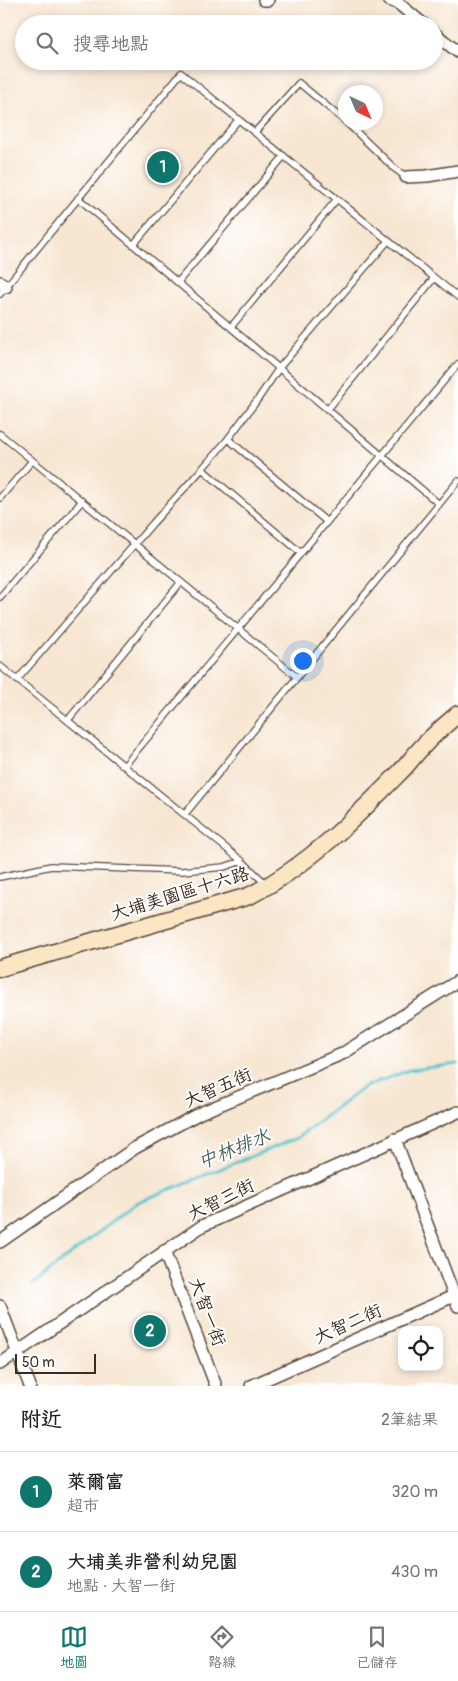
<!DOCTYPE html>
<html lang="zh-TW">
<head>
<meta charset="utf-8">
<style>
  :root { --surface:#fff; --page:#f2f2f2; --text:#222; --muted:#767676; --line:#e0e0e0; --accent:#0f766e }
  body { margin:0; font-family:Pangolin,"LXGW WenKai TC",sans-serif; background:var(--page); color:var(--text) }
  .controls { position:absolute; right:15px; bottom:15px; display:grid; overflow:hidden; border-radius:10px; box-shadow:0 2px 8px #0003 }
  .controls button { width:45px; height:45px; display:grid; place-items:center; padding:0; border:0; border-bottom:1px solid var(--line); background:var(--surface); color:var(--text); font:25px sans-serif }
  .compass { position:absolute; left:338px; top:85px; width:45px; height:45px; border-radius:50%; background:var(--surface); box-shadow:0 2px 8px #0003; rotate:136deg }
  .scale { position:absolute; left:15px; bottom:12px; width:81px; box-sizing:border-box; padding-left:5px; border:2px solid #3b2a1e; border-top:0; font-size:14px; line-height:18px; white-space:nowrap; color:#3b2a1e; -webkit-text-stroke:4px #fff; paint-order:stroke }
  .you { position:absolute; left:302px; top:660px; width:18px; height:18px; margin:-12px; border:4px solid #fff; border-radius:50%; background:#1a73e8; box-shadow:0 0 0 8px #1a73e833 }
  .badge { display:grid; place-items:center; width:32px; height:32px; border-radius:50%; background:var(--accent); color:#fff; font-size:16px; font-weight:700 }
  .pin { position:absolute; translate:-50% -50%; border:2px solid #fff; box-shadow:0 1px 5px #0006 }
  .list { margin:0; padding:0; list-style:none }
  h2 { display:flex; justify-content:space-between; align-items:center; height:65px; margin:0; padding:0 20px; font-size:21px }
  h2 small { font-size:16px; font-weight:400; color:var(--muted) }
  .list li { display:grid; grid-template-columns:32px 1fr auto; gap:15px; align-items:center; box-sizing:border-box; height:80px; padding:0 20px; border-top:1px solid var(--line) }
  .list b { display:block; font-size:19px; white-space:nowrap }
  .list p { margin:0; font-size:16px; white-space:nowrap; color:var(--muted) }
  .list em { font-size:16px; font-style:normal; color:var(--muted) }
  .icon { flex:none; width:28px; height:28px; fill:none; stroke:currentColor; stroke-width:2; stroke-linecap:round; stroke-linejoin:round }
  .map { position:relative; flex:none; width:458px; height:1386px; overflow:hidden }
  .search { position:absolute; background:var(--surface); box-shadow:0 2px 8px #0003; left:15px; right:15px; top:15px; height:55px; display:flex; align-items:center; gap:12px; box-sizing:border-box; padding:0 18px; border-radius:28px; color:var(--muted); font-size:19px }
  .sheet { height:225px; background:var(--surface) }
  nav { display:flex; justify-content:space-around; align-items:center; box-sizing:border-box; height:70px; border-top:1px solid var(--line); background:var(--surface); font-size:14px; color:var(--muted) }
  nav a { display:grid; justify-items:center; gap:2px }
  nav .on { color:var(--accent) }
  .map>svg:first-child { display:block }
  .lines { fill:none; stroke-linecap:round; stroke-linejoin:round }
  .stream { stroke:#57c4ce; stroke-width:3 }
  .lane-casing { stroke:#574639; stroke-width:8 }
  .street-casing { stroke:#574639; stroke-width:14 }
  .secondary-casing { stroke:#574639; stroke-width:19 }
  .lane { stroke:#fff; stroke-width:5.5 }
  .street { stroke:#fff; stroke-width:11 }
  .secondary { stroke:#fbe6c4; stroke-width:16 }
  .labels { text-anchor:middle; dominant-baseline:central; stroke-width:4; stroke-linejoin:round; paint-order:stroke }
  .street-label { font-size:18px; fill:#3b2a1e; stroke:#fff }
  .water-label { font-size:19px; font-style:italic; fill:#45605c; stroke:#fff }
</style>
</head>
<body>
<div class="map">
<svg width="458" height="1386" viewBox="0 0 458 1386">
  <rect width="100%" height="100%" fill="#fff"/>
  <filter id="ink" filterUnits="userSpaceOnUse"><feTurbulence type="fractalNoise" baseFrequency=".02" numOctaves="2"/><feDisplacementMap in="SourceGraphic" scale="10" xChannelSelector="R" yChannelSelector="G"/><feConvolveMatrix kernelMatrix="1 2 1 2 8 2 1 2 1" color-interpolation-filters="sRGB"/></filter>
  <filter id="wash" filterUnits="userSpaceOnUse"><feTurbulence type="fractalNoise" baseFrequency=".0096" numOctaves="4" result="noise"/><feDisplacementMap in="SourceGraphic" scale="20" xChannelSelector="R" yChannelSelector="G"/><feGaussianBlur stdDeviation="1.12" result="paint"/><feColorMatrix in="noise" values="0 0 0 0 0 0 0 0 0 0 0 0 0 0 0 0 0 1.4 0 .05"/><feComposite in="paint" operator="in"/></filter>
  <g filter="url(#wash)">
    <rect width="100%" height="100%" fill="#f7e6d2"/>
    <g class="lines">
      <path class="stream" d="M32,1285L136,1203L297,1138L364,1087L409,1070L458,1064"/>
    </g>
  </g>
  <g filter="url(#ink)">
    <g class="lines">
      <defs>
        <path id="lane" d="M346,122L394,168L406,177
          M255,132L299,83L346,122
          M78,198L439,504
          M134,244L239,119
          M178,282L284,156
          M0,294L181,73L458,297
          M231,327L337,199
          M328,409L434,278
          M0,434L297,677
          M228,439L258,399L279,368L388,241
          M0,498L32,461
          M301,553L202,469L228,439L327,522
          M0,597L82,501
          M0,666L242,861
          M17,680L153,523L202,469
          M68,720L181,582
          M124,766L458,364
          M185,814L458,481
          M0,877L51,866L182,871L224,867L242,861L267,885"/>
        <path id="street" d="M264,0H268
          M389,0L399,4L423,24
          M434,33L458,52
          M406,177L427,176L458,171
          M0,282L6,287
          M395,1139L458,1306
          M0,1242L135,1148L200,1113L342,1054L458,981
          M164,1251L216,1386
          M0,1306L30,1386
          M0,1364L202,1226L458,1112
          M251,1386L458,1294"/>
        <path id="secondary" d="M0,968L249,896C310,865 357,816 404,768C411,760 417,752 424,745C435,733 446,724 458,714"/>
      </defs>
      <use href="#lane" class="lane-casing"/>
      <use href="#street" class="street-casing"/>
      <use href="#secondary" class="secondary-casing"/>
      <use href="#lane" class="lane"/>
      <use href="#street" class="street"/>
      <use href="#secondary" class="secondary"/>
    </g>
  </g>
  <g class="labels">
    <g class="street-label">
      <text transform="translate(180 894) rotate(-17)">大埔美園區十六路</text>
      <text transform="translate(218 1088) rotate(-24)">大智五街</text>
      <text transform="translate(221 1200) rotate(-26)">大智三街</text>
      <text transform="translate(207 1312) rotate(69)">大智一街</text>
      <text transform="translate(348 1324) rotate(-24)">大智二街</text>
    </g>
    <g class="water-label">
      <text transform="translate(234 1149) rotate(-22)">中林排水</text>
    </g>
  </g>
</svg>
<div class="controls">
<button><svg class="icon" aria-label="locate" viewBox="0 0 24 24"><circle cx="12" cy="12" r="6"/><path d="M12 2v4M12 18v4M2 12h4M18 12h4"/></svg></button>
</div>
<svg class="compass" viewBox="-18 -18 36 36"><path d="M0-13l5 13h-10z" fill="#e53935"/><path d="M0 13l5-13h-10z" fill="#767676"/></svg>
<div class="scale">50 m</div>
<div class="you"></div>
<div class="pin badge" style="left:163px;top:167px">1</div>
<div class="pin badge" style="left:150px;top:1331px">2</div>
<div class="search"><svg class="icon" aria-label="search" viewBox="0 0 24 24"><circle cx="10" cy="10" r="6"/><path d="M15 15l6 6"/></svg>搜尋地點</div>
</div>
<section class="sheet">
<h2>附近<small>2筆結果</small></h2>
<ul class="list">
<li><span class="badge">1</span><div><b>萊爾富</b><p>超市</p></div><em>320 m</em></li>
<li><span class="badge">2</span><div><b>大埔美非營利幼兒園</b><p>地點 · 大智一街</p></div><em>430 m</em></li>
</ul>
</section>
<nav>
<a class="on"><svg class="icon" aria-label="map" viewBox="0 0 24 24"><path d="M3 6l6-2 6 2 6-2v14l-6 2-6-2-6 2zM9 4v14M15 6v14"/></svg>地圖</a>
<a><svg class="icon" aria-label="directions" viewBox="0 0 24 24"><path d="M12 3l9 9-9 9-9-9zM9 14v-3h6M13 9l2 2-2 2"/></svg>路線</a>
<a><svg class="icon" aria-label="saved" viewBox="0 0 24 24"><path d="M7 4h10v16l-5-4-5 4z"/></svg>已儲存</a>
</nav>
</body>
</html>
